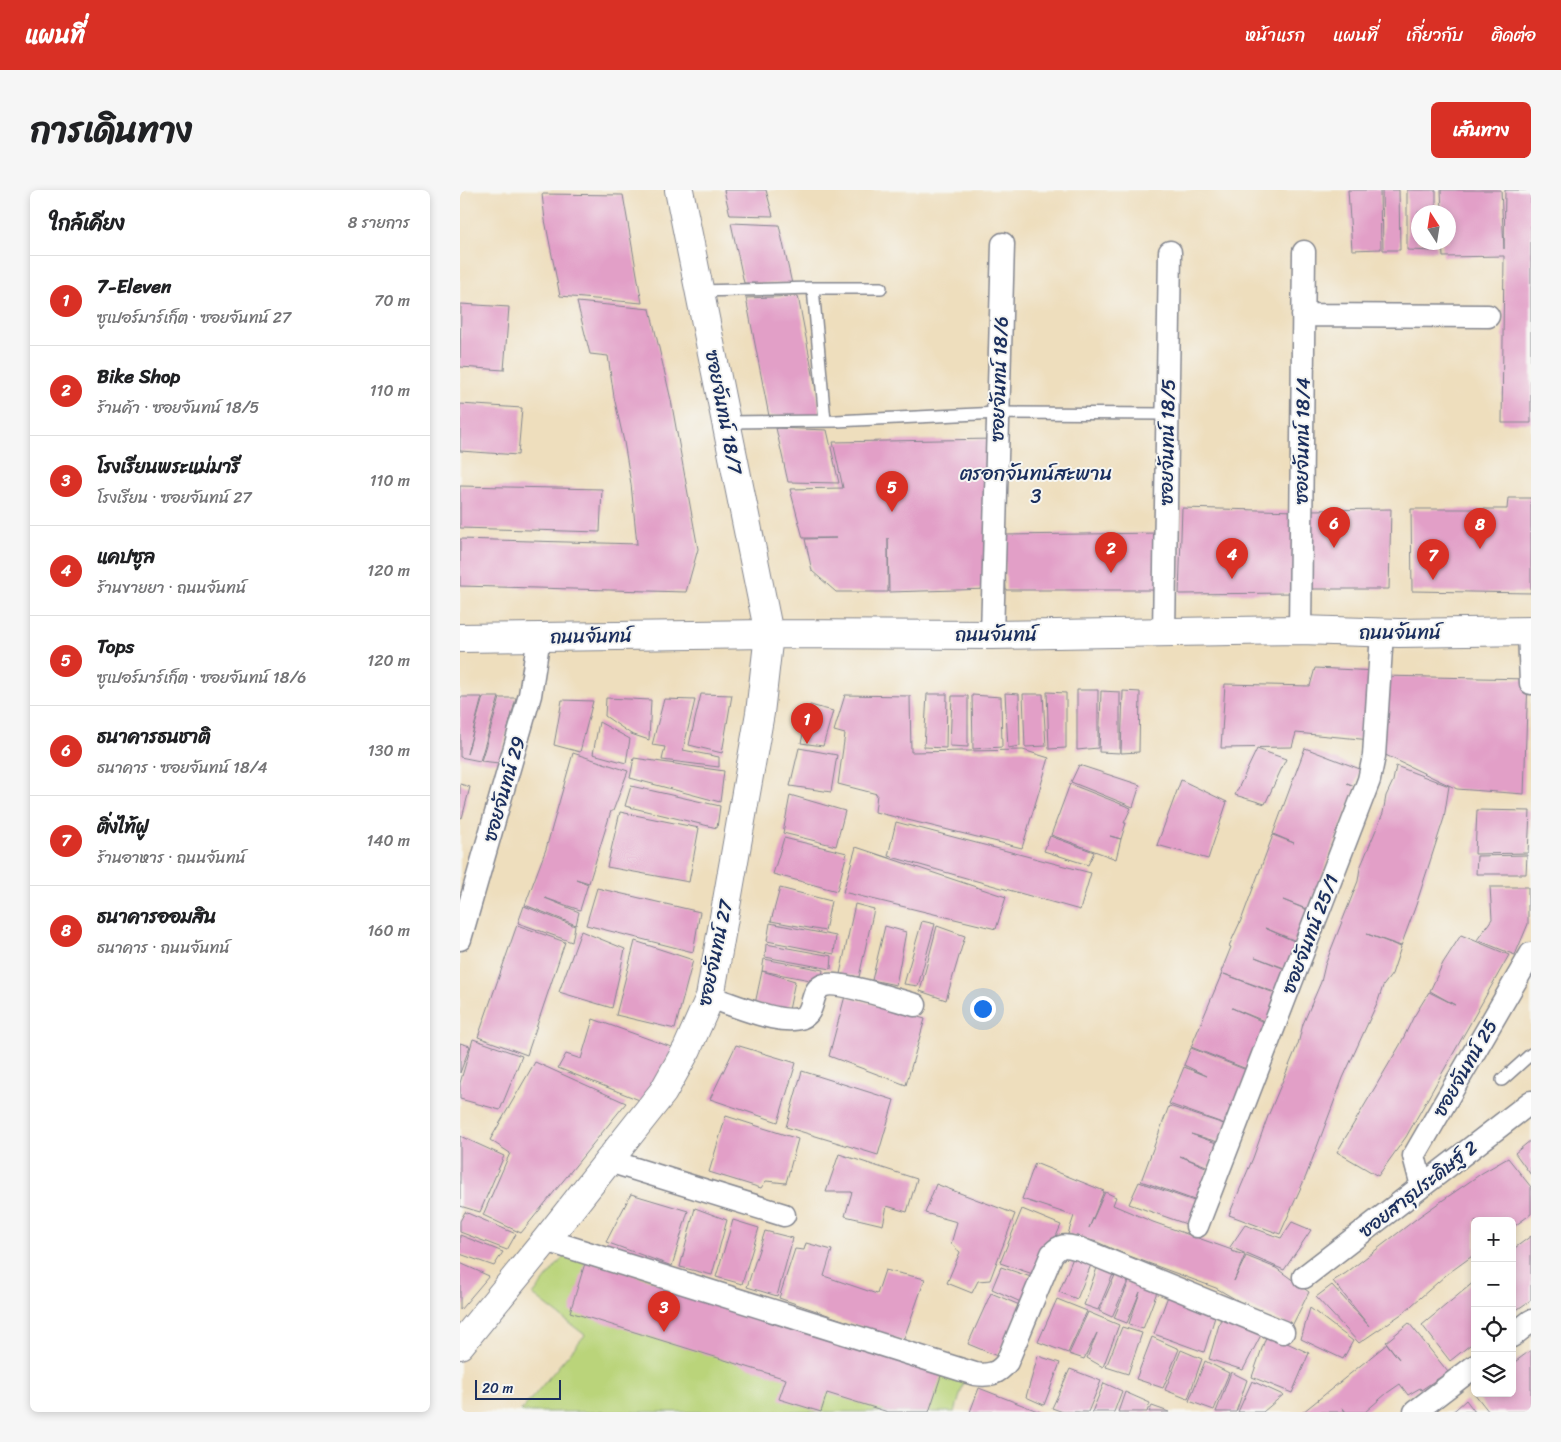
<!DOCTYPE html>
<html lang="th">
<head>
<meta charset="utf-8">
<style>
  :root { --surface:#fff; --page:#f6f6f6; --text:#202124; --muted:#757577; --line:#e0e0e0; --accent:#d93025 }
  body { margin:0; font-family:Sriracha,"Playpen Sans Thai",sans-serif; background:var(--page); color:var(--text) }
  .controls { position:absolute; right:15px; bottom:15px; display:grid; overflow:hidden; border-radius:8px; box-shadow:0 2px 8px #0003 }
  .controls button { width:45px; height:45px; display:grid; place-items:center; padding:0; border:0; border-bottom:1px solid var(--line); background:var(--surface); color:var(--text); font:25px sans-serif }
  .compass { position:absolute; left:951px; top:15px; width:45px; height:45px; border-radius:50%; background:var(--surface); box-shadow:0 2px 8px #0003; rotate:348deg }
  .scale { position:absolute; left:15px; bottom:12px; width:86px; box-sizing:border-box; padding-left:5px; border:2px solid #1b2f5e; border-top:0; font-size:14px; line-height:18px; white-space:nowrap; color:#1b2f5e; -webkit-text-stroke:4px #f6f6f2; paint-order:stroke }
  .you { position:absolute; left:522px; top:818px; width:18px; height:18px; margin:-12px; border:4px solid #fff; border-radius:50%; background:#1a73e8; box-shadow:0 0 0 8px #1a73e833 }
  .badge { display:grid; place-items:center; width:32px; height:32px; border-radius:50%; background:var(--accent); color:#fff; font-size:16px; font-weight:700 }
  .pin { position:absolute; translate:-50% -41px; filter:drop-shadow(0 1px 2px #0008) }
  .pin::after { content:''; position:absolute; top:26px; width:18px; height:15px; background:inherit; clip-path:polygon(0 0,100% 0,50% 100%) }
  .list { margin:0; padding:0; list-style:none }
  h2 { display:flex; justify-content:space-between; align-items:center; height:65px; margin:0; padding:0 20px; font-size:21px }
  h2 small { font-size:16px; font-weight:400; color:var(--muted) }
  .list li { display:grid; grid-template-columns:32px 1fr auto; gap:15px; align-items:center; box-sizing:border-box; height:90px; padding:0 20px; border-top:1px solid var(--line) }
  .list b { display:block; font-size:19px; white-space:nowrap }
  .list p { margin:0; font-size:16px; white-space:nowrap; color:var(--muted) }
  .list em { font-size:16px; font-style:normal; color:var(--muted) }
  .icon { flex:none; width:28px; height:28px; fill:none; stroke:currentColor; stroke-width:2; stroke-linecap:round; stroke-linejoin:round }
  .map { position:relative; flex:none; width:1071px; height:1222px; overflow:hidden; border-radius:8px }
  header { display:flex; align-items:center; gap:30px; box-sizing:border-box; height:70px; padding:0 25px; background:var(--accent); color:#fff }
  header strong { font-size:24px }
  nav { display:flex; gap:28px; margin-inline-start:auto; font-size:18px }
  .intro { display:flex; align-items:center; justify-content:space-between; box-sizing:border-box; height:120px; padding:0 30px }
  h1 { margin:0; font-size:35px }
  .button { padding:12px 22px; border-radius:8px; background:var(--accent); color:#fff; font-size:18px; font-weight:700 }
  main { display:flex; gap:30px; padding:0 30px }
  aside { flex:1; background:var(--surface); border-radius:8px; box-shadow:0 2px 8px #0003 }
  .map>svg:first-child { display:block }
  .green { fill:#bad47a; stroke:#6a826c }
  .building { fill:#e29fc7 }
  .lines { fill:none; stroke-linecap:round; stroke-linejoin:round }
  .lane-casing { stroke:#84868e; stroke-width:14 }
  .street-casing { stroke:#84868e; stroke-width:25 }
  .secondary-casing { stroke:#84868e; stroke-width:30 }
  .lane { stroke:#fff; stroke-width:11 }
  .street { stroke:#fff; stroke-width:22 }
  .secondary { stroke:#fff; stroke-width:28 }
  .labels { text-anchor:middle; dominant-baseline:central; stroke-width:4; stroke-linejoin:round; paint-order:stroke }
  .street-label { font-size:19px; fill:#1b2f5e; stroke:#f6f6f2 }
  .neighbourhood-label { font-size:20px; fill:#1b2f5e; stroke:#f6f6f2 }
</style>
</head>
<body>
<header>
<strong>แผนที่</strong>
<nav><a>หน้าแรก</a><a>แผนที่</a><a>เกี่ยวกับ</a><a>ติดต่อ</a></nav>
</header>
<div class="intro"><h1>การเดินทาง</h1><a class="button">เส้นทาง</a></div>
<main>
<aside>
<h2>ใกล้เคียง<small>8 รายการ</small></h2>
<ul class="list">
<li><span class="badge">1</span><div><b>7-Eleven</b><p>ซูเปอร์มาร์เก็ต · ซอยจันทน์ 27</p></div><em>70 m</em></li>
<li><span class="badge">2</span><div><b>Bike Shop</b><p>ร้านค้า · ซอยจันทน์ 18/5</p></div><em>110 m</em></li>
<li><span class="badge">3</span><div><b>โรงเรียนพระแม่มารี</b><p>โรงเรียน · ซอยจันทน์ 27</p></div><em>110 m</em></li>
<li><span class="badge">4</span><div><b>แคปซูล</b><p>ร้านขายยา · ถนนจันทน์</p></div><em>120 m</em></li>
<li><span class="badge">5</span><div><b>Tops</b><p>ซูเปอร์มาร์เก็ต · ซอยจันทน์ 18/6</p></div><em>120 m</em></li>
<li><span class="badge">6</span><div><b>ธนาคารธนชาติ</b><p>ธนาคาร · ซอยจันทน์ 18/4</p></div><em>130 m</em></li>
<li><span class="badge">7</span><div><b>ติ่งไท้ฝู</b><p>ร้านอาหาร · ถนนจันทน์</p></div><em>140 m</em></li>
<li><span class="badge">8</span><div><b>ธนาคารออมสิน</b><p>ธนาคาร · ถนนจันทน์</p></div><em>160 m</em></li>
</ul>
</aside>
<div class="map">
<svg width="1071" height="1222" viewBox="0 0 1071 1222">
  <rect width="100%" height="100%" fill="#f6f6f2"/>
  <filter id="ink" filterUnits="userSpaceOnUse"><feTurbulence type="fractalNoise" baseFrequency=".02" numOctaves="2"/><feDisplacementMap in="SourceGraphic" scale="10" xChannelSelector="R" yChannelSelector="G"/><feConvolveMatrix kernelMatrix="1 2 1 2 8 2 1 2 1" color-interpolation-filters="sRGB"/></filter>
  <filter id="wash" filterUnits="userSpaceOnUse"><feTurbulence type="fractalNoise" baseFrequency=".0096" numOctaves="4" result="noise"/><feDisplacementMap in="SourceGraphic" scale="20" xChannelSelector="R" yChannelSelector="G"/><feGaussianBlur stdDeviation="1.12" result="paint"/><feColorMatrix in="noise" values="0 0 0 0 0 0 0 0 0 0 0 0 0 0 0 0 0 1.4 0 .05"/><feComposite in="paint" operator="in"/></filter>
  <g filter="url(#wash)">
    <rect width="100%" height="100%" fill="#eedebd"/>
    <path class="green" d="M108,1061L505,1188L495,1222H60L125,1145L73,1105Z"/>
    <g id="blocks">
      <path class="building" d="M264,0H306L313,26L270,25Z
        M888,0H920L921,59L892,60Z
        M922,0H939L940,60H923Z
        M947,0H976V22H958V52H976V61L947,60Z
        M981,0H1041L1044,59L1045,0H1071V233H1042L1044,66L983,67L982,52H988V22H982Z
        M82,4L163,5L182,113L100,106L85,30Z
        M271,33L319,35L332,94L284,93Z
        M338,106L361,226H309L286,108Z
        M117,112L190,119L211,210L238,359L226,402L0,396V349L177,354L171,294L164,252L154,207L148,166L130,164Z
        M1,114L49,117L44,180L0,177Z
        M0,214L62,218L58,265L0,261Z
        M316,238L367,240L379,293L328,292Z
        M533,249L530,399L429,402L428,348V402H376L352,381L345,349L377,348H343L330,299L383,298L373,252Z
        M0,296L142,299L140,342L0,338Z
        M1048,308H1071V403L952,401L951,319H1047Z
        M722,318L837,321L836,403L719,404Z
        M931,319L929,399H846L849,320Z
        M702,343L704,400H546L544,345Z
        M855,478L917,481L911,550L836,543L832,557L761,558L765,494L850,496Z
        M922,486L1068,489L1064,604L997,599L915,560Z
        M617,500H638V558L617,560Z
        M641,501L660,502V563L639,562Z
        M663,501L680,502L679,562L661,563Z
        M587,502L606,503V558L589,559Z
        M545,503L559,504L560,556L548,558Z
        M241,504L272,505L262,563L229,555Z
        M467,504H487L486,558L464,557Z
        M563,504H583L586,556L565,557Z
        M385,505L450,506L451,562L563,560L589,568L562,658L415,622L417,604L378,594L385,544L374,541Z
        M512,505L541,507L542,557L513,559Z
        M492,506H508V557L490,556Z
        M0,507H22L7,564L23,507H39L20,571L0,567Z
        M40,508H56L39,573L21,571Z
        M146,508L191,510L189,550L171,544L145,526Z
        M204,509L235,510L223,560L259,567V577L202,570L205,557L192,555Z
        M102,510L133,511L120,562L94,555Z
        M350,515L373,521L363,556L341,553Z
        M139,532L170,549L166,573L133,564Z
        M339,558L377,565L371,602L330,596Z
        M845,558L900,579L895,596L887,593L896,597L849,720L823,710L850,721L836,751L805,738L836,752L827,779L795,767L825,779L817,803L764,784L817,804L809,833L772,818L808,834L789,880L731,857L762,783L761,782L771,757L769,756L782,728L813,645L834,653L813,644Z
        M797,559L826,569L805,614L775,605Z
        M113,563L168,581L153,621H151L129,693L116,689L128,694L120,720L85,708L119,722L116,735L65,715L86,659Z
        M174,568L264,581L260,612L170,588Z
        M619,575L680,595L673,617L611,592Z
        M936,576L989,596L984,628L956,715L941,756L907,744L941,757L932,784L923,796L918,811L883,888L846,986L820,1044L769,1025L793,968L808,926L838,854L843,834L861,792L865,775L898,691L900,678L923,623L926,606L933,591Z
        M721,590L767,612L748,669L697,655Z
        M0,594L10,597L2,628L0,627Z
        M610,594L671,618L664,633H666L661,649L650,646L661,649L656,669L591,645Z
        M171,596L260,616L257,638L165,616Z
        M330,605L385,621L376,656L323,643Z
        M1017,620L1070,621L1068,663L1015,664Z
        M160,622L239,638L229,692L147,677Z
        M436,632L631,683L620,720L428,666Z
        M590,646L634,662L628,675L584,661Z
        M324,648L387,663L377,701L313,684Z
        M396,657L546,707L536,739L383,702Z
        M1067,665L1066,684H1016L1017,666Z
        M1030,697H1068V734L1055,765L1017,750L1032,729Z
        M137,698L240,722L233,762L126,735Z
        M320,698L371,711L365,741L311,731Z
        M395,714L414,719L399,787L380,784Z
        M64,716L115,736L112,752L58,733Z
        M462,731L475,734L458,796L444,794Z
        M310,733L376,746L374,764L307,751Z
        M57,735L105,752L67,865L18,847Z
        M425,736L446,742L436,795L412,790Z
        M477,736L505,746L486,810L460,801Z
        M121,741L165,759L152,818L99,802Z
        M1001,745L1049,765L946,947L918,986L877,962L940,855L953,828L969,802L995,815L970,801L983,773Z
        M175,751L233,770L215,839L156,825Z
        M306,754L372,766L371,779L305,767Z
        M304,769L363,780L361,792L302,781Z
        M302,781L335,791L329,820L295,814Z
        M385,806L465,829L446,895L369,866Z
        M133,829L214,858L182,911L98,878L106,864L121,869Z
        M13,849L62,866L40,920L0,909V893Z
        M0,853L10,856L0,883Z
        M276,855L336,873L318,932L250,909Z
        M731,858L789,881L774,917L768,915L774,918L768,935L709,914L724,877L747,886L724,875Z
        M75,872L166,913L61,1043L23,1025L50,963L30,950Z
        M342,881L434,910L418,965L326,937Z
        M709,916L767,935L758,952L731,944L759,954L749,977L720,966L748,978L737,1011L681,991Z
        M266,926L338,949L326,993L306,991L301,998L249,982Z
        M0,946L44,966L20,1022L0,1016Z
        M1071,950V985L1055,963Z
        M379,964L457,989L447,1022L427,1016L423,1035L385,1026L392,1002H366Z
        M1048,968L1071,997V1024L1052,1038V1031H1015V1064L986,1085L943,1123L899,1153L856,1107L872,1095L909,1136L873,1091L886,1083L960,1026L1022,983Z
        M575,973L644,1001L629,1038L645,1002L656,1007L653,1015L693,1032L772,1060L771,1061L785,1065L774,1091L786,1066L816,1078L849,1102L832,1136L782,1113L756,1098L664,1064L637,1052L608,1044L614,1026L562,1009Z
        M679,992L737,1012L729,1035L669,1014Z
        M476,994L555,1024L530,1090L518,1091L512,1103L487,1093L500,1062L491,1054L497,1032L465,1023Z
        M171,1004L228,1021L212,1076L146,1052Z
        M235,1018L267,1030L252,1085L220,1077Z
        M562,1019L601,1035L579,1086L540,1073Z
        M5,1022L56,1044L47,1060L0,1042V1031Z
        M273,1030L299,1038L282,1094L256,1087Z
        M832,1032L851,1040L824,1080L770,1057L785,1035L821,1048Z
        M305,1041L333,1048L317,1106L287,1097Z
        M0,1045L43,1062L34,1076L0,1064Z
        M1071,1046V1110L1052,1123V1060Z
        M346,1053L372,1060L364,1086L417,1104L425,1080L465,1089L443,1151L319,1108L335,1059L344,1060Z
        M615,1063L633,1070L617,1109L599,1102Z
        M126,1070L483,1180L469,1222H428L367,1203L361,1222L319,1209L326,1189L110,1122Z
        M0,1073L29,1086L0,1120Z
        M638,1075L654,1082L638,1120L624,1115Z
        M541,1077L574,1088L565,1114L532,1099Z
        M656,1083L669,1089L652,1127L639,1121Z
        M670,1089L697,1102L683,1139L669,1134L680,1102L667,1133L654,1128Z
        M1015,1091V1151L990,1171L962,1135Z
        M531,1103L562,1116L537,1166L508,1154Z
        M708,1106L755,1127L744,1162L694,1144Z
        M597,1109L627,1121L608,1163L578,1152Z
        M850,1118L893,1151L883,1169L841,1149Z
        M628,1122L659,1135L643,1177L627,1168L637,1143L624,1169L609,1164Z
        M761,1128L801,1145L783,1180L749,1169Z
        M949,1133L988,1182L961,1200L960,1198L948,1205L940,1194L927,1203L905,1222H886L882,1217L885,1222H843L927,1154L939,1169L926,1152Z
        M662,1137L682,1143L668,1184L646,1177Z
        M807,1144L849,1163L832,1203L792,1187Z
        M692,1147L719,1159L703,1198L676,1189Z
        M721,1160L742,1169L728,1209L705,1200Z
        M1071,1160V1222H1029L1014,1203H1052V1174Z
        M578,1166L600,1173L584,1215L566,1207Z
        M745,1171L769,1183L754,1220L729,1211Z
        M610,1179L641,1191L628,1222H603L592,1218Z
        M771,1182L787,1190L776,1222H756Z
        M792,1191L823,1205L803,1222H778Z
        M644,1193L662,1201L654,1222H632Z
        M519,1198L580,1222H510Z
        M665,1202L690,1213L687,1222H658Z
        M1006,1210L1015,1222H992L996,1219Z
        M692,1216L709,1222H689Z"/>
    </g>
  </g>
  <g filter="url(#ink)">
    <use href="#blocks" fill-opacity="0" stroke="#84868e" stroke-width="1"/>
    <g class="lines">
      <defs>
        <path id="lane" d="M353,98H421
          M239,101L353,98L365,231
          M267,232L376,231L538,223L707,224
          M1042,890L1071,864"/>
        <path id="street" d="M843,125L1028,126
          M840,440L844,62
          M1069,441L1071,493
          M704,442L710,62
          M532,445L543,54
          M0,749L70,505L79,447
          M250,807C270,813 333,842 348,823C354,815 352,801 362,796C375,789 439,811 455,815
          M149,971L324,1025
          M962,996L954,966L1071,764
          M737,1036L909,590L914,566L922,443
          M86,1050L515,1184C529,1186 538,1184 547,1172L592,1064C602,1053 607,1056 620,1059L823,1142
          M844,1087L1071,912
          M1052,1146L1071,1131
          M955,1222L1015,1176"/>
        <path id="secondary" d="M0,448L309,444L532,445L840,440L939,443L1071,441
          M0,1155L86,1050L203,902L227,859L250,807L300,523L309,444L219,0"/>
      </defs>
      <use href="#lane" class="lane-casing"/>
      <use href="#street" class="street-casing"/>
      <use href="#secondary" class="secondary-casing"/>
      <use href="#lane" class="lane"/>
      <use href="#street" class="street"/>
      <use href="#secondary" class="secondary"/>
    </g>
  </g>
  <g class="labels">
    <g class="street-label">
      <text transform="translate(539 189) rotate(-88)">ซอยจันทน์ 18/6</text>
      <text transform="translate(264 222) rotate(79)">ซอยจันทน์ 18/7</text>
      <text transform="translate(842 251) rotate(-89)">ซอยจันทน์ 18/4</text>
      <text transform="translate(707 252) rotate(-89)">ซอยจันทน์ 18/5</text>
      <text x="940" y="442">ถนนจันทน์</text>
      <text x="536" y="444">ถนนจันทน์</text>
      <text transform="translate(131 446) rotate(-1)">ถนนจันทน์</text>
      <text transform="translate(44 599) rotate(-74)">ซอยจันทน์ 29</text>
      <text transform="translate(850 744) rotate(-69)">ซอยจันทน์ 25/1</text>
      <text transform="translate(255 763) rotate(-78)">ซอยจันทน์ 27</text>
      <text transform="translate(1005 878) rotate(-60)">ซอยจันทน์ 25</text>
      <text transform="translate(958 999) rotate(-38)">ซอยสาธุประดิษฐ์ 2</text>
    </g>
    <g class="neighbourhood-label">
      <text x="576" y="283">ตรอกจันทน์สะพาน<tspan x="576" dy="23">3</tspan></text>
    </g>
  </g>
</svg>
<div class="controls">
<button>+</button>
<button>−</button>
<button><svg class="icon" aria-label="locate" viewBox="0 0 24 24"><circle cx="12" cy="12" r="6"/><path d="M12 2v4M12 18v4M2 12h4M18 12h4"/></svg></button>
<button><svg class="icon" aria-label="layers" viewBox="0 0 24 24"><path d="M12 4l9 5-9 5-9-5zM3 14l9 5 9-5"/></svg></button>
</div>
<svg class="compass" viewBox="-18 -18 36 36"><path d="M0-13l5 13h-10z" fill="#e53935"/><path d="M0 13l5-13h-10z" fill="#757577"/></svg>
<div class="scale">20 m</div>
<div class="you"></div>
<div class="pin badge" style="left:347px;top:554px">1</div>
<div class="pin badge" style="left:651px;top:383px">2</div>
<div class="pin badge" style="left:204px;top:1142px">3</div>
<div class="pin badge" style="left:772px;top:389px">4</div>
<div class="pin badge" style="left:432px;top:322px">5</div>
<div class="pin badge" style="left:874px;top:358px">6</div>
<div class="pin badge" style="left:973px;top:390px">7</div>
<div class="pin badge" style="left:1020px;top:359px">8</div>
</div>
</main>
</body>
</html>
